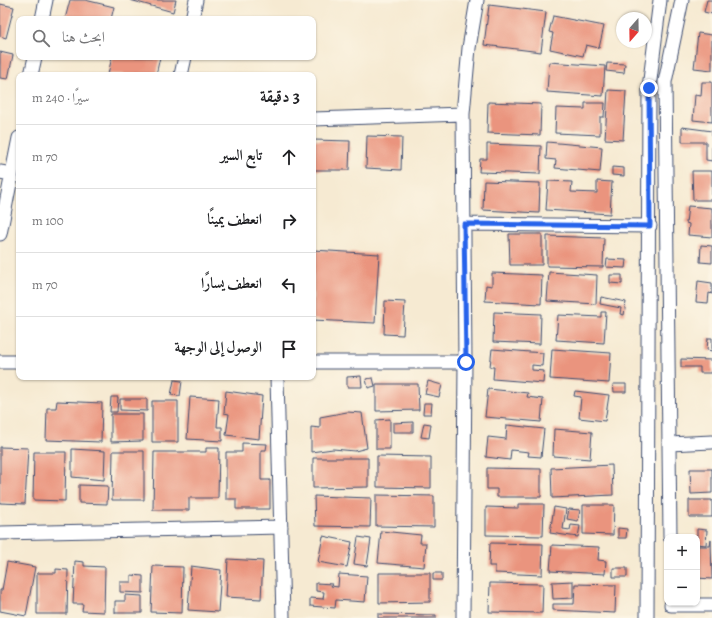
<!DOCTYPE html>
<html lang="ar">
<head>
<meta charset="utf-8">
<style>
  :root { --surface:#fff; --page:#f2f2f2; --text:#202124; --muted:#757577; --line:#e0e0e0 }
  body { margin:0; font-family:Alegreya,Amiri,serif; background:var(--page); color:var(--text); direction:rtl }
  .controls { position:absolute; right:12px; bottom:12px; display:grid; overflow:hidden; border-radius:8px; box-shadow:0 1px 3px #0004 }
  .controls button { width:36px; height:36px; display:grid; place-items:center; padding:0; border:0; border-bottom:1px solid var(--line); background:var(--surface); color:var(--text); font:20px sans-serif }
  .compass { position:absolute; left:616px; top:12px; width:36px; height:36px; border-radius:50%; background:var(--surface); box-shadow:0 1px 3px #0004; rotate:200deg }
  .stop { position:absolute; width:12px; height:12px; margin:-9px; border:3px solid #2563eb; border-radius:50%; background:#fff }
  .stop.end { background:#2563eb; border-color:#fff; box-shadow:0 1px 4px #0008 }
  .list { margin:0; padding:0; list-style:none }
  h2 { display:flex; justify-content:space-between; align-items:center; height:52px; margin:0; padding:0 16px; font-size:17px }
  h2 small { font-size:13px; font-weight:400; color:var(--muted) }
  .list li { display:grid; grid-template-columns:26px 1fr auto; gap:12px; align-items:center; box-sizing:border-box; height:64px; padding:0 16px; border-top:1px solid var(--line) }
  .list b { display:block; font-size:15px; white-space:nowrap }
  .list em { font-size:13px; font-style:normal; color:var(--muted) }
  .icon { flex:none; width:22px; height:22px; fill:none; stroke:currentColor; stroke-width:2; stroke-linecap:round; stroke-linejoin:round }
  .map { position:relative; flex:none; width:712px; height:618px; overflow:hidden; direction:ltr }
  .search { position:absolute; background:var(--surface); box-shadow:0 1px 3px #0004; left:16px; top:16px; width:300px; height:44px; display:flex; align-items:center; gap:10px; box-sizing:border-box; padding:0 14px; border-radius:8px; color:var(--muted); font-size:15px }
  .panel { position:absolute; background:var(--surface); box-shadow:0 1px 3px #0004; left:16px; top:72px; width:300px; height:308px; border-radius:8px; direction:rtl }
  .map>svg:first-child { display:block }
  .building { fill:#ea947e }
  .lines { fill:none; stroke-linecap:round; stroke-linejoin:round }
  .minor-casing { stroke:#3c4b6f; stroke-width:15 }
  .minor { stroke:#fff; stroke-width:13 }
  .route { stroke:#2563eb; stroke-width:5 }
</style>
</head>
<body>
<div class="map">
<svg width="712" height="618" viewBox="0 0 712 618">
  <rect width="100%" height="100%" fill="#fcf5e5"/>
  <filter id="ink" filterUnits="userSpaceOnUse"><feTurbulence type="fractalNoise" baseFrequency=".025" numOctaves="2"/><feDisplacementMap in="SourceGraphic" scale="8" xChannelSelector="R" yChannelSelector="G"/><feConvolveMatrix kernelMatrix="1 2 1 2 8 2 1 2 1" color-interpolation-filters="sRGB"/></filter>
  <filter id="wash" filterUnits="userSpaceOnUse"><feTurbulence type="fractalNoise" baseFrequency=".012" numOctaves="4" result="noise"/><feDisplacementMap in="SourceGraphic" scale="16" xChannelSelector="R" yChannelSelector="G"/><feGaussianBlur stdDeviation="0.9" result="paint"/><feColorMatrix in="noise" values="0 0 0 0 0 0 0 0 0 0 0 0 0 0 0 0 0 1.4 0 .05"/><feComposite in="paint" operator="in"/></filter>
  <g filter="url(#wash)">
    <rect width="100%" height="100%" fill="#f6ead2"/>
    <g id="blocks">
      <path class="building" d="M70,0H85L114,7L111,19H65Z
        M130,0H176L173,12Z
        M707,0H712V14L704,12Z
        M0,4L14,7L6,38L0,36Z
        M489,5L546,12L541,52L484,45Z
        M553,16L604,26L599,48L586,45L583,56L550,49L553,33L549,32Z
        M698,33L712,35V70L694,68Z
        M0,52L13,55L8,79L0,78Z
        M112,57H160L156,75L108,74Z
        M549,62L605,66L603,96L547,92Z
        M607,63L625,64L624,73L606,71Z
        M702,82H712V122L693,120L695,95L701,96Z
        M608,90L626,91L623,140L605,139Z
        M488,102L541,104L540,135L487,133Z
        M585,103H605L604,117H600V135L555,133L556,108L585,109Z
        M682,127L712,131V161L706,160V142H682Z
        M367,136L402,137L401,170L366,168Z
        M313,140L350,141L349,170H313Z
        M547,142L602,147L600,172L555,168L556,160L546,159Z
        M487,144L541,146L540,174L479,172L480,159H487Z
        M612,167L624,168V176L612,175Z
        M692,171H712V200H693Z
        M484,181L540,183L539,213L483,210Z
        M548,181L572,182L571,192L597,193V181L612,182L610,214L546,210Z
        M688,206L712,208V237L688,235L689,224L686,223Z
        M509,234H542V265H510Z
        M547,236L604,238L603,267L547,266Z
        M701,245L712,246V263L700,262Z
        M313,250L379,254L375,323L313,320Z
        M607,259L626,260L625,268L606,267Z
        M549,272L597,275L596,304L547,301Z
        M492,273L542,275L541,304L485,301L486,285L492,286Z
        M610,275H622V284L610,283Z
        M698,281L712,283V294L709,293L708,303L696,302Z
        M601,297L626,302L624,315L620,314L621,308L600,304Z
        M385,301L405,302L403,335L384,334Z
        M494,312L541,314L540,344L493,342Z
        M601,312H606L604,343L556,340L558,315L601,317Z
        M708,338H712V351L707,350Z
        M492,349L543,353L542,366L532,365V370L544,371L543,383L493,379L494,367H490Z
        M552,349L611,353L609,383L550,379Z
        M681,359L712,360V373H700V367H681Z
        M361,376L362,387H347V377Z
        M373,378L375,386L368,388L366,379Z
        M174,380L182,381L180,396L171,395Z
        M428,381L442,385L439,397L425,394Z
        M376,384H418L419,410L376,411Z
        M613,384H626V392H614Z
        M488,389L528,393L527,397L543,399L541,422L485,417Z
        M226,391L262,396L259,439L226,435L229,414L224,413Z
        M575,391L609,395L605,421L579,418L581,397L574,396Z
        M111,397H118L117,412H110Z
        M190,397L219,399L217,427H222V441L187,439Z
        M120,399H147V411L120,410Z
        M57,401L102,403L101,442L46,440L47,408H56Z
        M152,401H178V442H152Z
        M424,403H432L431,414H423Z
        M347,412L362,413L367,448L355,451L333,449L311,452V427L320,428V417Z
        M111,414H143V441L111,442Z
        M390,419V449H376V420Z
        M413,422V432H393V423Z
        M424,423L431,424L429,438L421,437Z
        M507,425L544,429L541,457L528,456L529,452L511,450L510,460L486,457L488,437L506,439Z
        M554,429L592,432L590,459L553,456Z
        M242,443L267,444L266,450H261V480H270V509H236V499H226V452H242Z
        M0,447L28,448L25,504L0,503Z
        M206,448H219L218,498H189V510H153L154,452H206Z
        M72,449L105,451L104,480L72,477Z
        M113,451H144V500H112Z
        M34,452H66L65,501L33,500Z
        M377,456L431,457V488L377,487Z
        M313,458H368V487L313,488Z
        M612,465L613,495L552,498L551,468Z
        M487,468L541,469V497H497V489H487Z
        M690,469H712V493L691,494Z
        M79,485L108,486L107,504L79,503Z
        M376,495L434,496V527L376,526Z
        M314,496L371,498L370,527L315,526Z
        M689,500H712V517H689Z
        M518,504H544L543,536L486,535V507L518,508Z
        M583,505H614L613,535L583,534Z
        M554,507L566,509L563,529L570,530L571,525L580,526L578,537L550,533Z
        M569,509L580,510L578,521L567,519Z
        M618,528L627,529L626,538H618Z
        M697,529L707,530L706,545L697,544Z
        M381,531L421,535L420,543H426L424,567L378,563Z
        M323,536L352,542L347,567L318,562Z
        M358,537L371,539L367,566L354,564Z
        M711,540L712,579L697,578V546H710Z
        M490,543L543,544L542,575L495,573V566H489Z
        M552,545L599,547L598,560L606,561L605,574L550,571Z
        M228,559L263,561L261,599L226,597Z
        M75,561L84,562V566L105,567L104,612L82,611L83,604H73Z
        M7,562L35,567L26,616L0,611V590H2Z
        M153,566L183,567L182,613L151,612Z
        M191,566L221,570L218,612L188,610Z
        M613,568H627V577H613Z
        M56,569L68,570L67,614H37V573H56Z
        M379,573H430V602L379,603Z
        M433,573H442V580H433Z
        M339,574L367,576L365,602L336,600L335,608L310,606V598L323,599L324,592L316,591V583L332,584L331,586L338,587Z
        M131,575L143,576V593L120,592V582H131Z
        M573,581V598L553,599L552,582Z
        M490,583L543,584L542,613L489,612Z
        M575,584L616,585L615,613L553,610V604H574Z
        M125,595L142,596V613H115V601H125Z
        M378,614L436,615V618H378Z"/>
    </g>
  </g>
  <g filter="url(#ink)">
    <use href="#blocks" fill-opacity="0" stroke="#3c4b6f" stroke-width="1"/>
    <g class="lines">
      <defs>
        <path id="minor" d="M42,19L46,0
          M192,19L196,0
          M31,75L35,57
          M181,75L185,57
          M313,119L463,114
          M0,172L12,174
          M464,224L650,226
          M0,234L19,138
          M0,362H19
          M313,362H465
          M277,377L283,618
          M669,444L712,442
          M0,533L281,527
          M670,537L665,82L682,0
          M671,605H712
          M463,618L465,362L463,114L469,48L477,0
          M647,618L649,88L660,0"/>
      </defs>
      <use href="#minor" class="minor-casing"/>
      <use href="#minor" class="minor"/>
    </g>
  </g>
  <g class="lines" filter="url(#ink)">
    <path class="route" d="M466,362L464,224L650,226L649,88"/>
  </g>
</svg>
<div class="controls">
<button>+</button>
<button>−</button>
</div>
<svg class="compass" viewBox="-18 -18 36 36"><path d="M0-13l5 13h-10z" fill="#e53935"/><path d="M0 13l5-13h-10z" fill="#757577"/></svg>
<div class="stop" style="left:466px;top:362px"></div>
<div class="stop end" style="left:649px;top:88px"></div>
<div class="search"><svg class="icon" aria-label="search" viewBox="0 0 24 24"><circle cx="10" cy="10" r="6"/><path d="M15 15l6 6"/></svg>ابحث هنا</div>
<section class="panel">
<h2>3 دقيقة<small>سيرًا · 240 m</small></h2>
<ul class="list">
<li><svg class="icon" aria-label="ahead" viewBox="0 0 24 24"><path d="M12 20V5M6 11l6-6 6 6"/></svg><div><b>تابع السير</b></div><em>70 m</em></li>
<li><svg class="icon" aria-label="right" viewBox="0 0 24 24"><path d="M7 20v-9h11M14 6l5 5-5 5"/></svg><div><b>انعطف يمينًا</b></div><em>100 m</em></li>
<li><svg class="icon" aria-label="left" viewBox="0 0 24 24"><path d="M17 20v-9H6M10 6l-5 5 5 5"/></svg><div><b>انعطف يسارًا</b></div><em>70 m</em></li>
<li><svg class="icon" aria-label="arrive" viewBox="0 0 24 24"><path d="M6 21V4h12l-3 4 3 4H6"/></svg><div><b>الوصول إلى الوجهة</b></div></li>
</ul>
</section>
</div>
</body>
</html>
